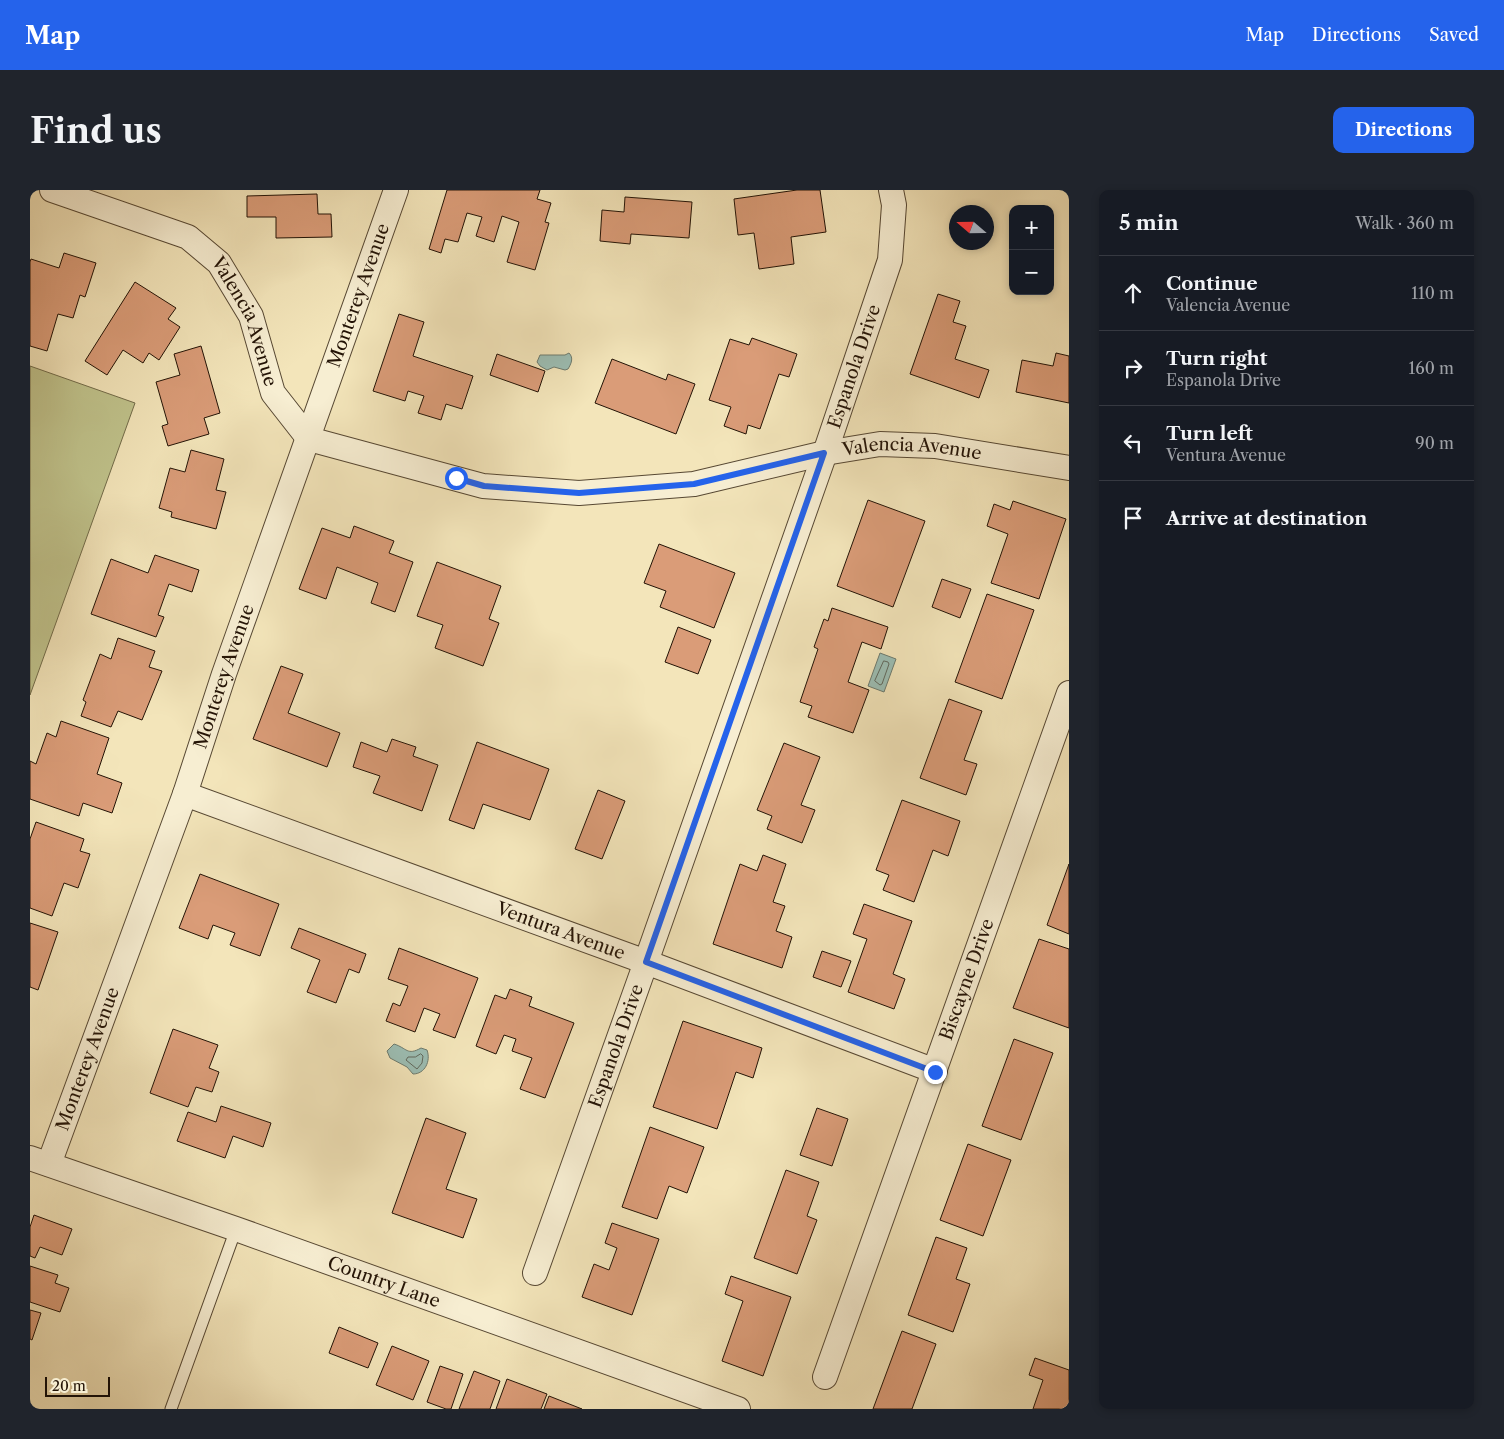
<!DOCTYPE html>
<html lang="en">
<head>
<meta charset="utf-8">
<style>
  :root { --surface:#171b24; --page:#20242c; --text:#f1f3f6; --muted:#9ea1a6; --line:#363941; --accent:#2563eb }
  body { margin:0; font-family:"Libre Caslon Text",serif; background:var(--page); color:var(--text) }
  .controls { position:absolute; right:15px; top:15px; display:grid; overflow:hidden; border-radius:10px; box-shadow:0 2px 8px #0003 }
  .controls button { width:45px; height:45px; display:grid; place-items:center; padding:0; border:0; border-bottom:1px solid var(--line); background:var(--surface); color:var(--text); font:25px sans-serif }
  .compass { position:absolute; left:919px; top:15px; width:45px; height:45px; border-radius:50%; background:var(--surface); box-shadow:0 2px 8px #0003; rotate:290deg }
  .scale { position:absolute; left:15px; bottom:12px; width:65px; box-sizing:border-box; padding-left:5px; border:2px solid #231306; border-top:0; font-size:14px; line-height:18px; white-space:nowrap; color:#231306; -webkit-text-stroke:4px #f7eed2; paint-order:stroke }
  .stop { position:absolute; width:15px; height:15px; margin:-11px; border:4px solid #2563eb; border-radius:50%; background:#fff }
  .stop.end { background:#2563eb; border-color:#fff; box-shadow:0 1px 5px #0008 }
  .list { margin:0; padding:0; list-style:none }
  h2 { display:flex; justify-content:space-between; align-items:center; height:65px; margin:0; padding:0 20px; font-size:21px }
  h2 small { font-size:16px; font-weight:400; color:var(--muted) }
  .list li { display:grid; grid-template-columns:32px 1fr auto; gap:15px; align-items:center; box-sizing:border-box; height:75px; padding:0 20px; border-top:1px solid var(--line) }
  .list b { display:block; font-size:19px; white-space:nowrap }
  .list p { margin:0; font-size:16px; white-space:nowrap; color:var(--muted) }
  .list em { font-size:16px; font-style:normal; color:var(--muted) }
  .icon { flex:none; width:28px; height:28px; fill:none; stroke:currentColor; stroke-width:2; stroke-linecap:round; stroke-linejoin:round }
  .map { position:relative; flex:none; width:1039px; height:1219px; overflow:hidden; border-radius:10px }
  header { display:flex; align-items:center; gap:30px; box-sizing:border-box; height:70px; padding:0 25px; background:var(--accent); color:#fff }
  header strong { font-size:24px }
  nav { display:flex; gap:28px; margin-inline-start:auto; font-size:18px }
  .intro { display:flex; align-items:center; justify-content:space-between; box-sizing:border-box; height:120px; padding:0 30px }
  h1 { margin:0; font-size:35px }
  .button { padding:12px 22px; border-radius:10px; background:var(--accent); color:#fff; font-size:18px; font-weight:700 }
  main { display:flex; gap:30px; padding:0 30px }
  aside { flex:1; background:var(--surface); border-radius:10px; box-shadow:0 2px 8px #0003 }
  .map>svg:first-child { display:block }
  .green { fill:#c0c38c; stroke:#726b49 }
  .water { fill:#9cbeb4; stroke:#6c7a6e }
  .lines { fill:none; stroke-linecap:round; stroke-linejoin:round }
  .shore { stroke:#60685d; stroke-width:1 }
  .building { fill:#da9c78; stroke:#231306 }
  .service-casing { stroke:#574833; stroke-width:13 }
  .minor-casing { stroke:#574833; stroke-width:26 }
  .service { stroke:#f7eed2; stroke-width:11 }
  .minor { stroke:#f7eed2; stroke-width:24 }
  .route { stroke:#2563eb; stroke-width:6 }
  .labels { text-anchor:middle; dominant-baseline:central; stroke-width:4; stroke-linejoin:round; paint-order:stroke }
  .street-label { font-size:18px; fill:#231306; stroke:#f7eed2 }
</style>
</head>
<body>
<header>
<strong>Map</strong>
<nav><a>Map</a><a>Directions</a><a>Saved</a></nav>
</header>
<div class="intro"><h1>Find us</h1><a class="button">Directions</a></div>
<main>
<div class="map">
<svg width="1039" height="1219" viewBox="0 0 1039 1219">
  <rect width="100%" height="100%" fill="#f3e5ba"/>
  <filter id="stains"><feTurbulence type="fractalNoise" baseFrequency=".004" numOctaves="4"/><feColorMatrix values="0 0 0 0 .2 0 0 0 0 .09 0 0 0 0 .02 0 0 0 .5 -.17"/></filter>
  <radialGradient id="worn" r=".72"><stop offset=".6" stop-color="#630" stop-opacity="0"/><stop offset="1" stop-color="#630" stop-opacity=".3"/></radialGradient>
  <path class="green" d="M0,176L105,213L0,505Z"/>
  <path class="water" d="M539,163C544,168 541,174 538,179L535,180L524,177L517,180L510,176L507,172L510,165H535Z
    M850,463L866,469L854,502L838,496Z
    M364,854C377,858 377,866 391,858L397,860C401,871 395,884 383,884L377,877L360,868L357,861Z"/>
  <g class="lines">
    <path class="shore" d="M854,471L858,472L859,474L852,494L850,495L845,491Z
      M391,864L393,866L392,873L387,879L376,870L378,867H385Z"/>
  </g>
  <path class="building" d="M417,0H510L507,9L521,13L515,32L519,33L505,80L477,72L489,32L472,26L464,52L446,46L452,27L437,23L428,52L415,49L411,63L399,59Z
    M767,0H790L796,42L761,47L764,74L729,79L724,43L708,45L704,9Z
    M287,4L288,24H301L302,47L246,48V27H217V6Z
    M595,7L662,12L659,48L601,44L600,54L570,51L572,20L594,22Z
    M34,63L66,73L55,107L50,105L43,128L28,124L17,161L0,156V72L1,69L29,78Z
    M105,92L146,118L138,129L150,137L129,170L119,163L113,173L93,160L77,185L55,171Z
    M908,104L930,111L923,132L936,136L925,169L959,180L949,208L880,184Z
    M369,124L394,132L383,166L443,186L432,219L416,214L411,230L388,223L394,206L378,201L375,211L343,201Z
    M722,148L767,164L759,187L749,184L730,239L718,235L716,244L694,236L701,217L679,210L700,149L719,155Z
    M171,156L190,223L174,228L179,244L138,256L132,236L138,234L126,192L150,185L144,164Z
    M1026,163L1039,166V213L986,202L992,170L1023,176Z
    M467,164L515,181L508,202L460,185Z
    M582,169L636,190L638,184L665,194L646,244L565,213Z
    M161,260L194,269L186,300L196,302L186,339L141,327L142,322L129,318L140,278L155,282Z
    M838,310L895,331L863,417L807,396Z
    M983,311L1036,329L1009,409L961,393L978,344L957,336L964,314L980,320Z
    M324,336L364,351L359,363L383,372L365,422L341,413L348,393L307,377L296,409L269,399L292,338L320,348Z
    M629,354L705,383L684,438L630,417L636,401L614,393Z
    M125,365L169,380L162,402L139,394L128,425L134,427L126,447L61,424L81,369L118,383Z
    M407,372L471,396L459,429L469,433L453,476L405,458L413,435L387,426Z
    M912,389L941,399L930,428L902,417Z
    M957,404L1004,420L972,509L925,492Z
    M802,418L858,437L851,459L832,452L818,492L839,500L823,543L778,527L782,516L770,512L788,459L784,457L794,429L798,431Z
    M648,437L681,450L668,484L635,472Z
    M88,448L125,461L119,477L132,481L112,530L88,521L81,537L51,526L56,512L53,510L70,464L81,469Z
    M251,476L273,484L258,523L310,543L297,577L223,549Z
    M919,509L952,521L934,570L947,574L936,605L890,588Z
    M31,531L79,548L67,584L92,593L82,623L53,613L49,626L0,609V571L6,574L17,543L26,547Z
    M362,549L386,557L383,566L408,575L392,621L343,603L350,586L323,577L331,552L357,562Z
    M447,552L519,579L500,630L453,614L444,639L419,630Z
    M754,553L790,567L771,615L785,620L772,653L737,639L742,626L727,620Z
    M568,600L595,611L572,669L545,659Z
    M872,610L930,631L918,666L903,660L884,712L853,700L859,685L846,680Z
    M6,632L54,649L50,661L60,664L48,698L34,693L22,726L0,718V649Z
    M733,665L756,674L743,712L755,716L746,741L762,747L752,778L683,754L710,674L727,681Z
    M1039,674V744L1017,735Z
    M170,684L249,714L230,766L200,755L205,743L183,735L178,749L149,738Z
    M834,714L882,731L863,784L875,789L864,819L818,802L837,749L823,744Z
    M0,733L28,742L8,800L0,797Z
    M269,738L336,764L329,783L319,779L306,813L277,802L290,770L261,758Z
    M1009,749L1039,759V838L983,818Z
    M369,758L448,788L425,848L403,840L410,824L394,818L385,842L356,831L363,813L370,816L378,796L358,789Z
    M792,761L821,771L811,797L783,787Z
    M480,799L502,807L499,816L544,833L515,908L490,899L502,868L482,861L486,849L474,845L466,864L446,856L465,805L476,809Z
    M653,831L732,858L723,888L706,882L687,939L623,917Z
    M143,839L188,855L179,878L189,882L182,902L166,897L158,917L120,903Z
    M984,849L1023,863L991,950L952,936Z
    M191,916L241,933L233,957L203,946L195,968L147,951L158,922L186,932Z
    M787,918L818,929L802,976L770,965Z
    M396,928L436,943L416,999L447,1009L433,1048L362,1023Z
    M620,937L674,957L657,1003L639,996L627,1029L592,1017Z
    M938,954L981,970L953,1046L910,1030Z
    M756,980L789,992L777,1026L787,1030L767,1084L724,1068Z
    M4,1025L42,1039L32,1065L10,1057L5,1068L0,1066V1037Z
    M582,1033L629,1049L602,1125L552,1107L564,1074L579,1080L587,1058L575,1053Z
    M906,1047L937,1058L926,1089L940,1094L923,1142L878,1125Z
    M0,1076L28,1085L25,1093L39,1098L30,1122L0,1112Z
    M701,1086L761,1107L733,1186L692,1171L713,1111L695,1104Z
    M0,1120L11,1123L2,1150L0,1149Z
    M309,1137L348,1153L338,1178L299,1163Z
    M872,1141L906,1154L882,1219H843Z
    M362,1156L399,1171L383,1210L346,1195Z
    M1005,1168L1039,1180V1219H1003L1013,1190L999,1185Z
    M410,1176L433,1184L421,1219H416L397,1212Z
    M444,1181L470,1191L460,1219H429Z
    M477,1189L517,1204L511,1219H466Z
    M519,1206L552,1219H514Z"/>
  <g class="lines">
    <defs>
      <path id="service" d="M141,1219L206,1039"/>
      <g id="minor">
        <path id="s1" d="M22,0L158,47L189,73L221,126L243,203L279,249L453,296L549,303L664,294L795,263L850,254L905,256L1039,278"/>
        <path id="s2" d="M155,604L616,772L905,881"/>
        <path id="s3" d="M0,968L206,1039L708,1219"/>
        <path id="s4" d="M19,974L155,604L194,484L366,0"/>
        <path id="s5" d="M505,1083L616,772L795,263L860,70L864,15L861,0"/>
        <path id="s6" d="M795,1187L1039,503"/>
      </g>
    </defs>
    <use href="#service" class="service-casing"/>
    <use href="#minor" class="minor-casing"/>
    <use href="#service" class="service"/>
    <use href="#minor" class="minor"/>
  </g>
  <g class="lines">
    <path class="route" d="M426,288L454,296L549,303L664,294L794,263L616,772L905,882"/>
  </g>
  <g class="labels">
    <g class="street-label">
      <text stroke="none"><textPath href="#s4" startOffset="922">Monterey Avenue</textPath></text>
      <text stroke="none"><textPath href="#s1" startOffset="249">Valencia Avenue</textPath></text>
      <text stroke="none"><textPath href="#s5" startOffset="961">Espanola Drive</textPath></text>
      <text stroke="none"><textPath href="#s1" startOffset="999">Valencia Avenue</textPath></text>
      <text stroke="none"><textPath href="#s4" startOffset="518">Monterey Avenue</textPath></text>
      <text stroke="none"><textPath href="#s2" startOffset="400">Ventura Avenue</textPath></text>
      <text stroke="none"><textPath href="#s6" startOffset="422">Biscayne Drive</textPath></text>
      <text stroke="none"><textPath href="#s5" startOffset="241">Espanola Drive</textPath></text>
      <text stroke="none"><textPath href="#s4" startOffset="112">Monterey Avenue</textPath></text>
      <text stroke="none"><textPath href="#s3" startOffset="375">Country Lane</textPath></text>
    </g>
  </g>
  <rect width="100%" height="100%" filter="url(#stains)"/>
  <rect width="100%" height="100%" fill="url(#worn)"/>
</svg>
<div class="controls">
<button>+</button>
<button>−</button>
</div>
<svg class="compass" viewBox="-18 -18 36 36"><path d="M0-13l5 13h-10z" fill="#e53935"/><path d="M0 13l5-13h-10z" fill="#9ea1a6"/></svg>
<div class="scale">20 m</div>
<div class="stop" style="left:426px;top:288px"></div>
<div class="stop end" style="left:905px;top:882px"></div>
</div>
<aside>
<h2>5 min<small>Walk · 360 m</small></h2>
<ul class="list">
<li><svg class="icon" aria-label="ahead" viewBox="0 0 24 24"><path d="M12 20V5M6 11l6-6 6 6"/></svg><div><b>Continue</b><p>Valencia Avenue</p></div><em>110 m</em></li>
<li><svg class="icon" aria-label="right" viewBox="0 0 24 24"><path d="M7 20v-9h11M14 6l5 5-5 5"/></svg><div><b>Turn right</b><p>Espanola Drive</p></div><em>160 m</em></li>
<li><svg class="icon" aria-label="left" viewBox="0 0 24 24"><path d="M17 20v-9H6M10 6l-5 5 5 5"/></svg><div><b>Turn left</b><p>Ventura Avenue</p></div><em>90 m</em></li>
<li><svg class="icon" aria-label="arrive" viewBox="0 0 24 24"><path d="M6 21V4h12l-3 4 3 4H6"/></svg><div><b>Arrive at destination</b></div></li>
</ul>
</aside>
</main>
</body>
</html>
